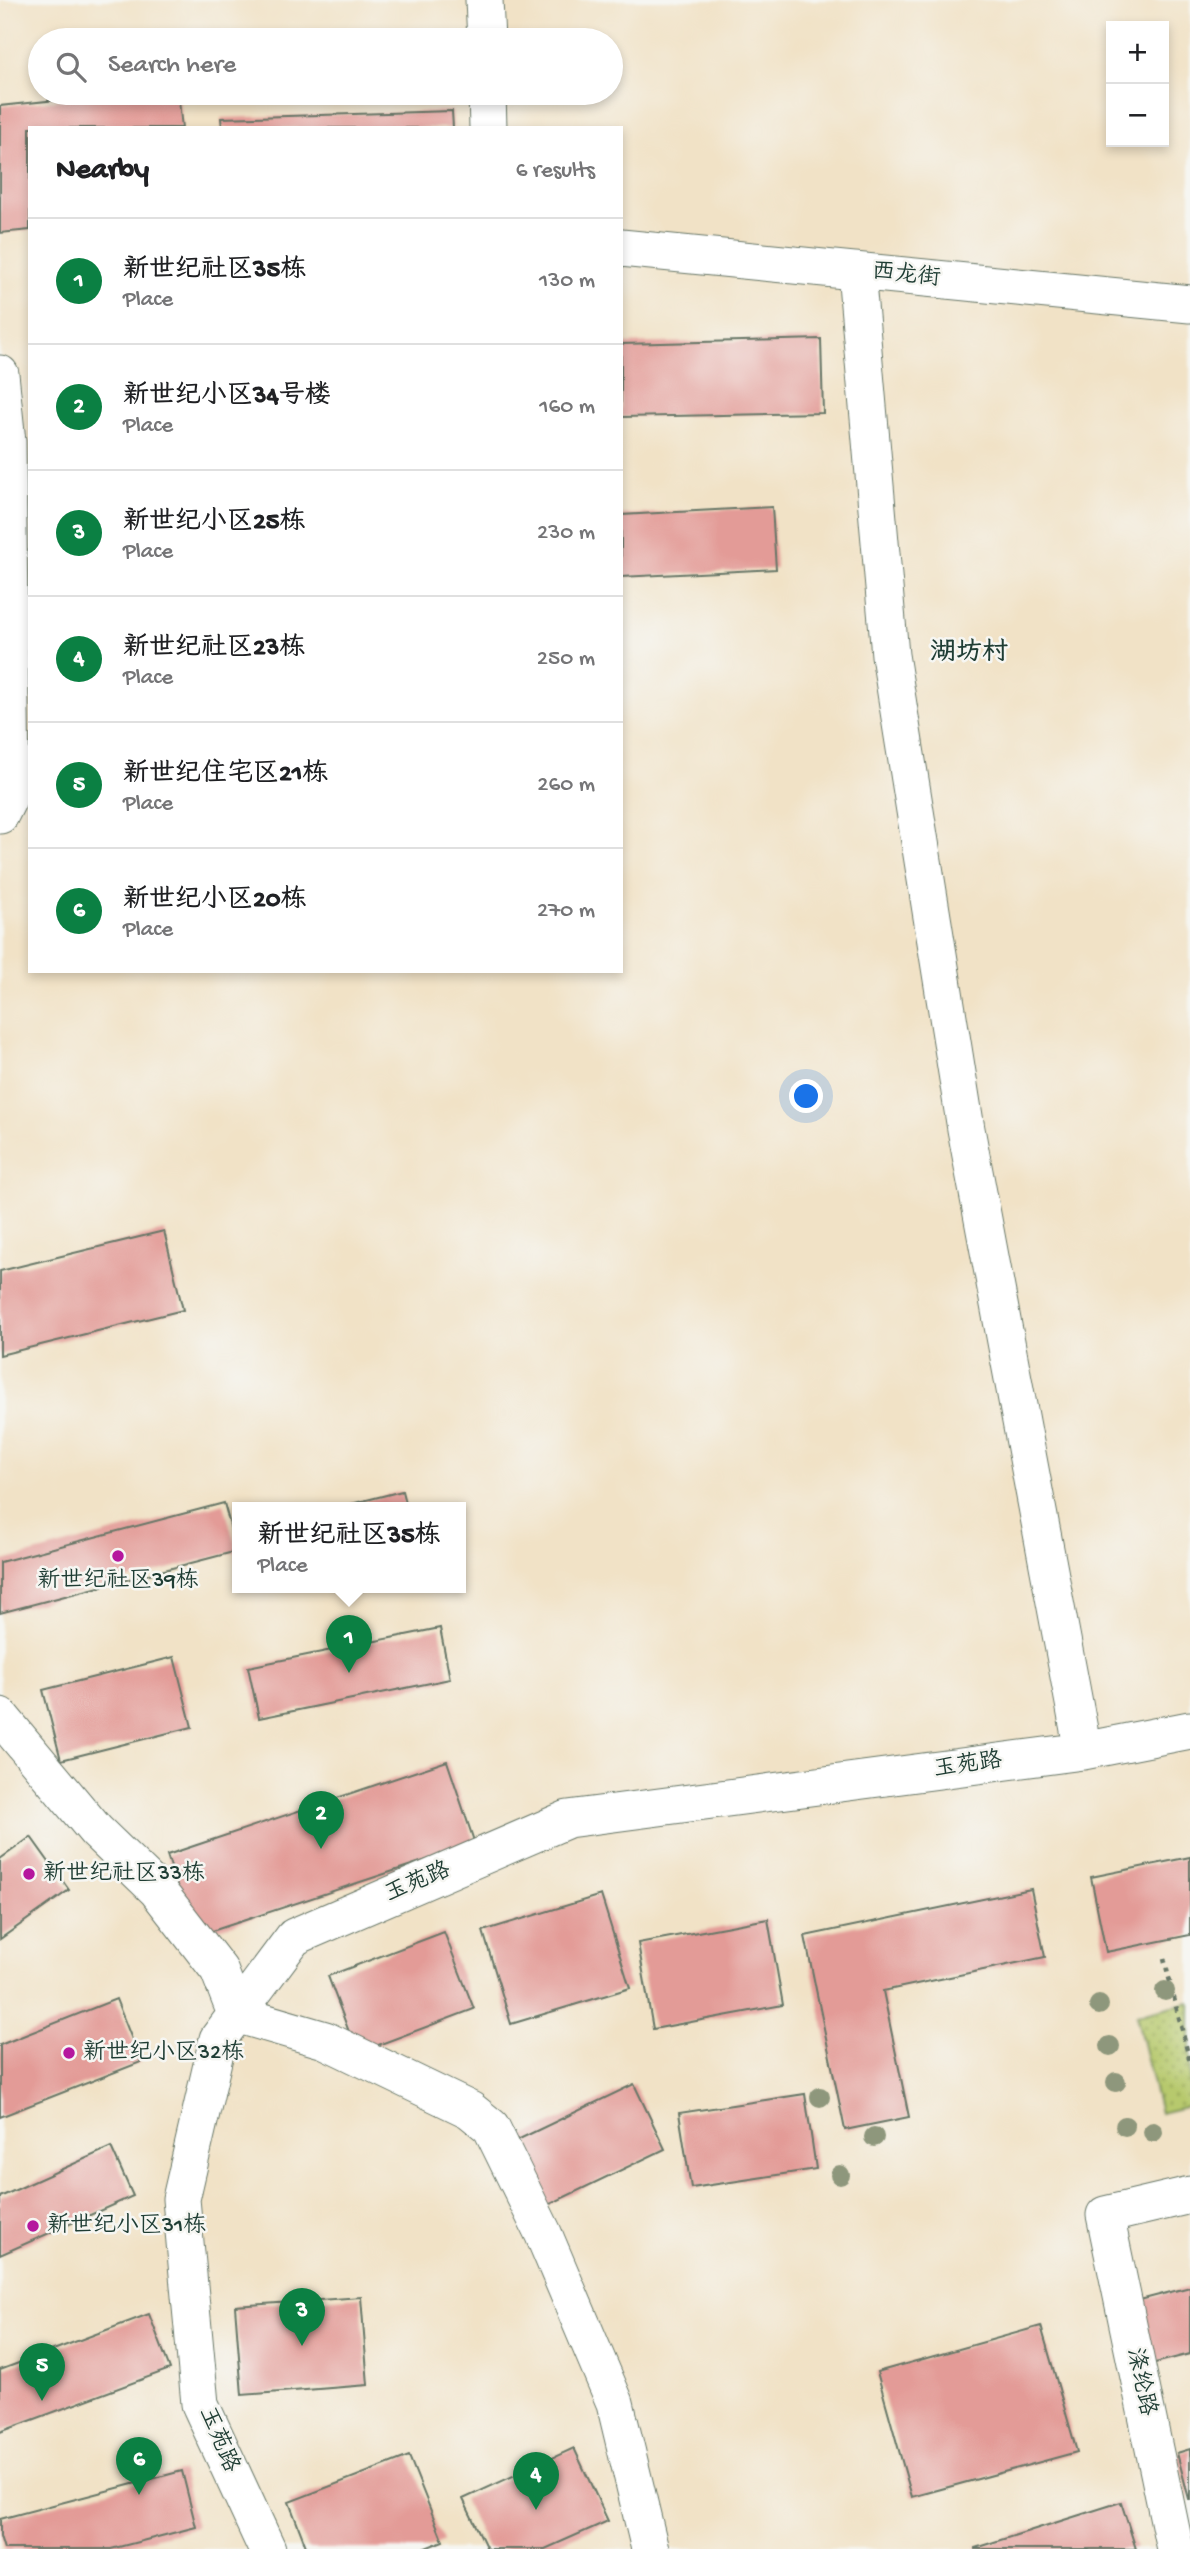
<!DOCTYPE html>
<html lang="en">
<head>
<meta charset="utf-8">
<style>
  :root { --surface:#fff; --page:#f2f2f2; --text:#202124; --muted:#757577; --line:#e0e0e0; --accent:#0b8043 }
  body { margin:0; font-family:"Gochi Hand","LXGW WenKai TC",sans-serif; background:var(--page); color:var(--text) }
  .controls { position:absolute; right:21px; top:21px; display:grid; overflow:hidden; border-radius:0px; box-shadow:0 4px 10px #0003 }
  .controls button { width:63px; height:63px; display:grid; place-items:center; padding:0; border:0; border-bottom:2px solid var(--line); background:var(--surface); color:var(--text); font:35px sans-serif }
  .you { position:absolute; left:807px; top:1097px; width:24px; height:24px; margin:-18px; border:5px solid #fff; border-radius:50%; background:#1a73e8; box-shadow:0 0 0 10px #1a73e833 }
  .badge { display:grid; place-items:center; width:46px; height:46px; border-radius:50%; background:var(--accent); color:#fff; font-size:23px; font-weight:700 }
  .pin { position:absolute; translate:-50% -58px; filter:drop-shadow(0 2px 4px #0008) }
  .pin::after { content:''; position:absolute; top:37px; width:24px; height:21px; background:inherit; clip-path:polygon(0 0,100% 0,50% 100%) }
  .popup { position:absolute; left:232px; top:1502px; width:234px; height:91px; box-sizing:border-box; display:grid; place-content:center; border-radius:0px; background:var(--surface); filter:drop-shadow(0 2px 5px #0005); font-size:23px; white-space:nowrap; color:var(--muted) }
  .popup b { font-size:26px; color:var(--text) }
  .popup::after { content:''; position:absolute; left:50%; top:100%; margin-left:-14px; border:14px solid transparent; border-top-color:var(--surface) }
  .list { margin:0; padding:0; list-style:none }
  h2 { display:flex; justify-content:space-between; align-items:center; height:91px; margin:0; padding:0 28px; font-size:30px }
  h2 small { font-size:23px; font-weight:400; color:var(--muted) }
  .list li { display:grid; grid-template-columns:46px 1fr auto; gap:21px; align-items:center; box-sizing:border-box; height:126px; padding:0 28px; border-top:2px solid var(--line) }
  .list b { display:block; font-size:26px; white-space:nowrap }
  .list p { margin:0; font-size:23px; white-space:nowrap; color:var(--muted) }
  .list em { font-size:23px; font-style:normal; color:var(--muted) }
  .icon { flex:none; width:38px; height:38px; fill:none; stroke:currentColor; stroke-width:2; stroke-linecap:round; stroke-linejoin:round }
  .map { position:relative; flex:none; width:1190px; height:2549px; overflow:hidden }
  .search { position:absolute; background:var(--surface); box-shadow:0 4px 10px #0003; left:28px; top:28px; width:595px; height:77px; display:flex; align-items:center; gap:18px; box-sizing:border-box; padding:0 24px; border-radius:38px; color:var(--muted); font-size:26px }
  .panel { position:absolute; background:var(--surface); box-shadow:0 4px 10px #0003; left:28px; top:126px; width:595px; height:847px; border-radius:0px }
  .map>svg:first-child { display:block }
  .grass { fill:url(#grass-dots); stroke:#6b8350; stroke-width:2 }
  .building { fill:#e39b97 }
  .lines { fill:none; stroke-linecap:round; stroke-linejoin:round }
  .minor-casing { stroke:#687767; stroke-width:39 }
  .path { stroke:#687767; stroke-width:4.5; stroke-dasharray:5 5; stroke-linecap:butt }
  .minor { stroke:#fff; stroke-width:37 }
  .tree { fill:#8e977c }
  .poi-dot { fill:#b5179e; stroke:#f6f6f2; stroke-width:2.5 }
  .labels { text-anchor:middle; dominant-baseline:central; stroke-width:5; stroke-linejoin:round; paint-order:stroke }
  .street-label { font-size:23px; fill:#1f3d34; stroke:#f6f6f2 }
  .poi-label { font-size:23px; fill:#1f3d34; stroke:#f6f6f2; text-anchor:start }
  .quarter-label { font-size:26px; font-weight:bold; fill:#1f3d34; stroke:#f6f6f2 }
</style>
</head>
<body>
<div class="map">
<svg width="1190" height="2549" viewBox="0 0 1190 2549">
  <defs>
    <pattern id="grass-dots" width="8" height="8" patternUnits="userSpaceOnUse" patternTransform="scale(1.75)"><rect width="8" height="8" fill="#b7c96d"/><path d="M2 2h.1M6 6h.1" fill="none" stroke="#94a45a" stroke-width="1.8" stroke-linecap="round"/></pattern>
  </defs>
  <rect width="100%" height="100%" fill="#f6f6f2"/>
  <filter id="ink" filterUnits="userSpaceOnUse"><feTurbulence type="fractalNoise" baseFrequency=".0143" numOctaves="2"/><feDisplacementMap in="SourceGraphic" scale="14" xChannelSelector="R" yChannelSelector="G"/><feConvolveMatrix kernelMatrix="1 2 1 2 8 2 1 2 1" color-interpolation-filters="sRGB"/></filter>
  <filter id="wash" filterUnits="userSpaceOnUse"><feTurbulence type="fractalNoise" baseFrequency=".00686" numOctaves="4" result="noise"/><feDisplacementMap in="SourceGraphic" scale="28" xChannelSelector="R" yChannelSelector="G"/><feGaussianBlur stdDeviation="1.57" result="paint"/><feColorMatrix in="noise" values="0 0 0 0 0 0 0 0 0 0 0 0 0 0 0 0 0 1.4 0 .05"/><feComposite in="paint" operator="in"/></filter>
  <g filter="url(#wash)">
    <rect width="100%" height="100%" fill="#f1e2c6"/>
    <path class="grass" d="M1190,2002V2106L1160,2113L1136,2015Z"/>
    <g id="blocks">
      <path class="building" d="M123,93H178L182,128H30V230L0,233V106Z
        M452,111L453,128H222L221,118Z
        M821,339L823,413L621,417V344Z
        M772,507L776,569L621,577V515Z
        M164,1231L183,1310L0,1355V1271Z
        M402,1491L406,1507H343V1506Z
        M224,1503L237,1551L0,1613V1562Z
        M440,1628L450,1679L259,1718L248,1667Z
        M174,1657L192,1727L61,1760L43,1690Z
        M447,1761L475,1844L194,1937L167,1855Z
        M31,1837L69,1890L0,1939V1859Z
        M1190,1857V1935L1106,1952L1091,1877Z
        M1031,1889L1045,1957L883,1991L909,2117L845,2130L805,1936Z
        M601,1895L630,1988L511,2024L483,1931Z
        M768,1919L783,2005L653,2029L638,1943Z
        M444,1932L474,2009L357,2053L328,1976Z
        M116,1999L141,2062L0,2117V2045Z
        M634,2084L665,2149L542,2208L511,2143Z
        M805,2094L816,2169L691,2188L679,2113Z
        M111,2147L133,2196L0,2255V2197Z
        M1190,2287V2354L1151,2364L1136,2301Z
        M361,2297L368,2385L242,2395L235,2306Z
        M149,2314L170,2369L0,2432V2370Z
        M1041,2326L1077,2452L912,2497L877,2372Z
        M574,2448L608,2521L545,2549H487L463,2499Z
        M1190,2449V2499H1189L1177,2453Z
        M409,2456L443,2541L423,2549H307L289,2502Z
        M182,2471L196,2527L111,2549H4L0,2536V2519Z
        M1121,2502L1136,2549H975V2548Z"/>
    </g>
  </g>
  <g filter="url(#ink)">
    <use href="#blocks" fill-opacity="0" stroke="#687767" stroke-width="2"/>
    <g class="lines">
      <defs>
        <path id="minor" d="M484,0L486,40
          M487,93L488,128
          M621,248L1190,304
          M856,271L890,655L966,1129L1083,1751
          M0,374L7,442L11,793L0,815
          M0,1716L96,1831L157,1890L219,1970L236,2014L325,2040L470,2110L491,2127L543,2233L615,2403L650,2549
          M267,2549L200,2404L181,2199L218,2039L294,1937L568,1819L1083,1751L1190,1730
          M1175,2549L1105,2215L1190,2195"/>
      </defs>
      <use href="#minor" class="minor-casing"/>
      <path class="path" d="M1164,1958L1190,2062"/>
      <use href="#minor" class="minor"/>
    </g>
    <g class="tree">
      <circle cx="1165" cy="1991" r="10"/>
      <circle cx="1099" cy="2005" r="10"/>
      <circle cx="1110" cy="2046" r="10"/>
      <circle cx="1116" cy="2082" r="10"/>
      <circle cx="820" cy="2097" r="10"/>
      <circle cx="1125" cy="2126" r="10"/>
      <circle cx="1153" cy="2132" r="10"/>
      <circle cx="874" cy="2137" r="10"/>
      <circle cx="840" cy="2175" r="10"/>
    </g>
  </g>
  <g class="poi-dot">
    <circle cx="118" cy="1556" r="7"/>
    <circle cx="29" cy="1874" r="7"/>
    <circle cx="69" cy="2053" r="7"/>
    <circle cx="33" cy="2226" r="7"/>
  </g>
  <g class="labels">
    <g class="street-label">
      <text transform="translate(906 276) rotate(6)">西龙街</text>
      <text transform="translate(968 1766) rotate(-8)">玉苑路</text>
      <text transform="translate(418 1883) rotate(-23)">玉苑路</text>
      <text transform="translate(1140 2382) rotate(78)">涤纶路</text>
      <text transform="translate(218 2440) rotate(67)">玉苑路</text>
    </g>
    <g class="poi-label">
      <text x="118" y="1581" text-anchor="middle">新世纪社区39栋</text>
      <text x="43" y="1874">新世纪社区33栋</text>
      <text x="83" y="2053">新世纪小区32栋</text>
      <text x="47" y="2226">新世纪小区31栋</text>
    </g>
    <g class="quarter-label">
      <text x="969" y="654">湖坊村</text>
    </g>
  </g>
</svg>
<div class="controls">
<button>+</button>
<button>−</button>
</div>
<div class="you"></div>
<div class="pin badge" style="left:349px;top:1673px">1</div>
<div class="popup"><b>新世纪社区35栋</b>Place</div>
<div class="pin badge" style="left:321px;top:1849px">2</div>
<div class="pin badge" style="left:302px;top:2346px">3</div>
<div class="pin badge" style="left:536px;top:2510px">4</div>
<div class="pin badge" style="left:42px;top:2401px">5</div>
<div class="pin badge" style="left:139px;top:2495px">6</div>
<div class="search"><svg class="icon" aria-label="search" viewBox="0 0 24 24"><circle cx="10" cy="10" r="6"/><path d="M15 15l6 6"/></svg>Search here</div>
<section class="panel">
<h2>Nearby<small>6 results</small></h2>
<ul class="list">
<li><span class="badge">1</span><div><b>新世纪社区35栋</b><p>Place</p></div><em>130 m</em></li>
<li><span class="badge">2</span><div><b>新世纪小区34号楼</b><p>Place</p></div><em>160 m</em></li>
<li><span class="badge">3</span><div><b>新世纪小区25栋</b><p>Place</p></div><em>230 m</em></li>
<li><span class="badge">4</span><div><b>新世纪社区23栋</b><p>Place</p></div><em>250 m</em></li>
<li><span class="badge">5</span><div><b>新世纪住宅区21栋</b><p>Place</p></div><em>260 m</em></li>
<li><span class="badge">6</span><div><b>新世纪小区20栋</b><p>Place</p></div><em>270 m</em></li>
</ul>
</section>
</div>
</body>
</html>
